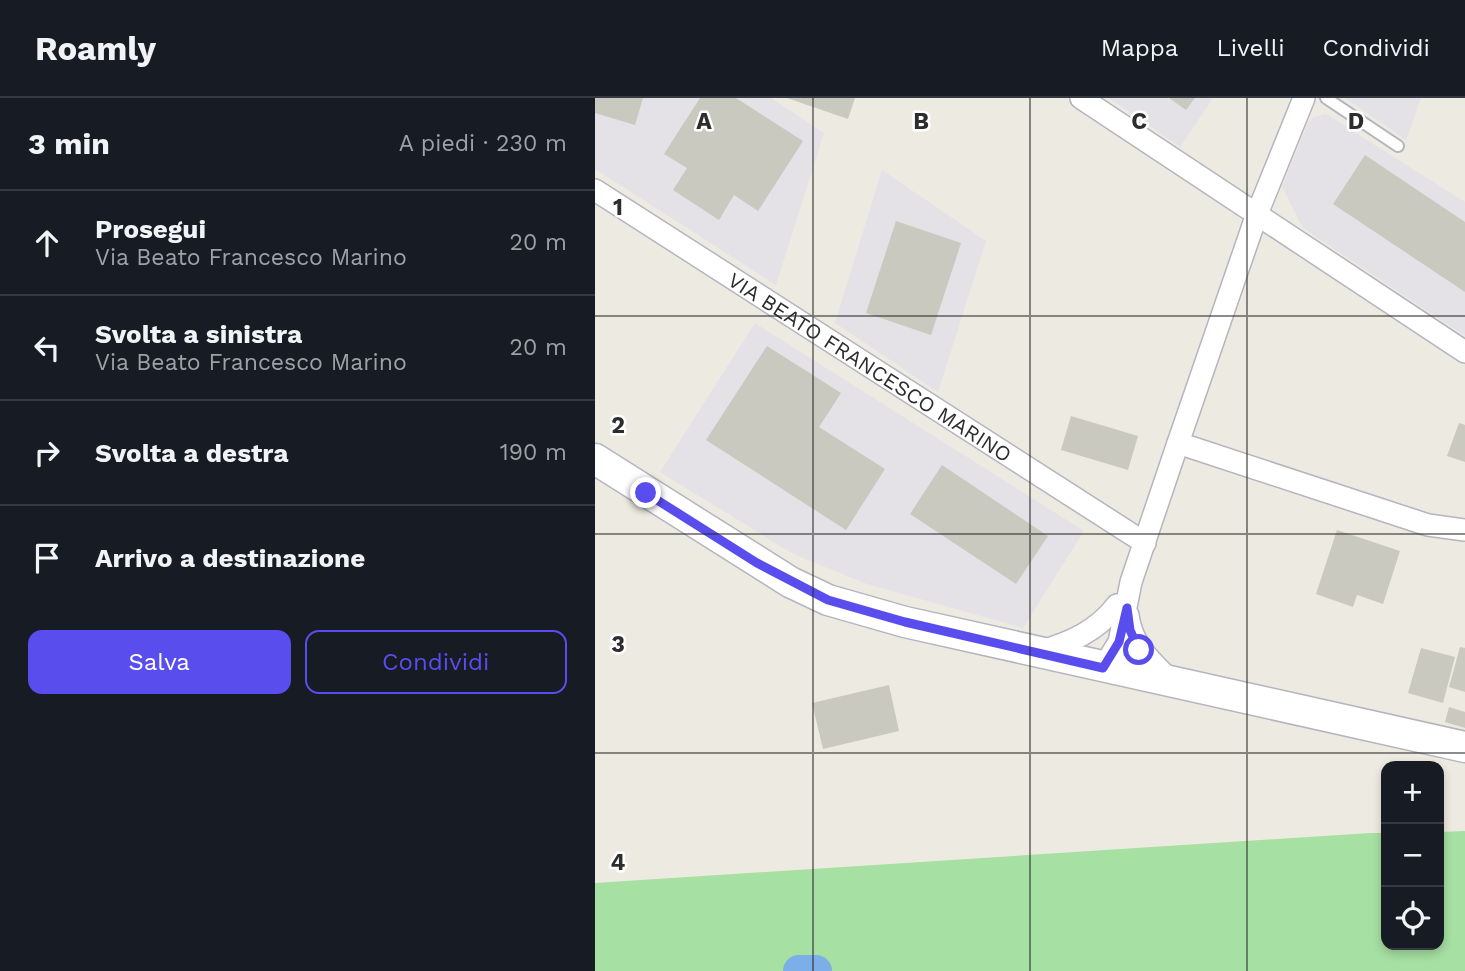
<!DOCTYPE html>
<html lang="it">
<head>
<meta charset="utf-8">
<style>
  :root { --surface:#171b24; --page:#20242c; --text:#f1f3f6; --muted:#9ea1a6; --line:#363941; --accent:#5a4dee }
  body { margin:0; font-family:"Work Sans",sans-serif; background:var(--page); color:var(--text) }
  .controls { position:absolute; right:21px; bottom:21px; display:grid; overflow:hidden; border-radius:14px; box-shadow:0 4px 10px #0003 }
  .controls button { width:63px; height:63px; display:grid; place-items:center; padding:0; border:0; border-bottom:2px solid var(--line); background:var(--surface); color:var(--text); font:35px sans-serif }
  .stop { position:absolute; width:21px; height:21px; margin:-16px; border:5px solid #5a4dee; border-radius:50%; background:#fff }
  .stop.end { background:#5a4dee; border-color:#fff; box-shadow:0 2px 7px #0008 }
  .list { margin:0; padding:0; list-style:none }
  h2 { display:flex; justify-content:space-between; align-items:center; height:91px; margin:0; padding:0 28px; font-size:30px }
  h2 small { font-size:23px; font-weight:400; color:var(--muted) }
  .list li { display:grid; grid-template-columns:46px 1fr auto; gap:21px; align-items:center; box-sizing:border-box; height:105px; padding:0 28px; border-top:2px solid var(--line) }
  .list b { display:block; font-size:26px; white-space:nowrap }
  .list p { margin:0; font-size:23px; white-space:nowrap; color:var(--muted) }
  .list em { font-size:23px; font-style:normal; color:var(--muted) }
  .actions { display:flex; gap:14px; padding:21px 28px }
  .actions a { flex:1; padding:16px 0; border:2px solid var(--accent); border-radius:14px; text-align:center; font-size:24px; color:var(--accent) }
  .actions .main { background:var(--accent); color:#fff }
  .icon { flex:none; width:38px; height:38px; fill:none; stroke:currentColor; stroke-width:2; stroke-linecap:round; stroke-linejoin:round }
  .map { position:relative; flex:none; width:870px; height:873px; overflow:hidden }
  header { display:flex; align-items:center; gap:42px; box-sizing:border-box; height:98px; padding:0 35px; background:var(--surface); border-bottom:2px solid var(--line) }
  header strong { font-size:33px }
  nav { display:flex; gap:38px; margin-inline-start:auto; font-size:24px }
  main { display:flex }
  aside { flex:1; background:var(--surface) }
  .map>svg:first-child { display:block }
  .industrial { fill:#e4e1e7 }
  .green { fill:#a6e0a2 }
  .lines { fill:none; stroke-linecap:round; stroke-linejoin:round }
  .river { stroke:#7caee7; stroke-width:32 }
  .building { fill:#c9c9bf }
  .service-casing { stroke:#b5b4bf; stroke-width:14 }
  .minor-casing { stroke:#b5b4bf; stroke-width:24 }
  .secondary-casing { stroke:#b5b4bf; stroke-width:33 }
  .service { stroke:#fff; stroke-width:10 }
  .minor { stroke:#fff; stroke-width:21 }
  .secondary { stroke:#fff; stroke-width:30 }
  .route { stroke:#5a4dee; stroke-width:9 }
  .grid { fill:none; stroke:#2d2d2d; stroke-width:2; stroke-opacity:0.55 }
  .labels { text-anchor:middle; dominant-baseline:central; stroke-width:5; stroke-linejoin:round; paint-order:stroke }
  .street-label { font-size:21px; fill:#2d2d2d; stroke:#fff }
  .grid-label { font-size:23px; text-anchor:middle; font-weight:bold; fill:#2d2d2d; stroke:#fff; stroke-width:5; stroke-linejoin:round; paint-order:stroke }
</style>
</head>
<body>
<header>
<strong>Roamly</strong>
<nav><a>Mappa</a><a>Livelli</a><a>Condividi</a></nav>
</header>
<main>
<aside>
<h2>3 min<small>A piedi · 230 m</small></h2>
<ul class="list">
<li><svg class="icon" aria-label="ahead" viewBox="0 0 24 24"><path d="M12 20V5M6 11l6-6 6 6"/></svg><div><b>Prosegui</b><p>Via Beato Francesco Marino</p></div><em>20 m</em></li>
<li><svg class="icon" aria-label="left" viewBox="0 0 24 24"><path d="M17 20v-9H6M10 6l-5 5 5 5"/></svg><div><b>Svolta a sinistra</b><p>Via Beato Francesco Marino</p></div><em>20 m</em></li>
<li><svg class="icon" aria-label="right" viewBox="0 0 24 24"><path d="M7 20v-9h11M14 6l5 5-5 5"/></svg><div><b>Svolta a destra</b></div><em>190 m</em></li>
<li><svg class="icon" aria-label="arrive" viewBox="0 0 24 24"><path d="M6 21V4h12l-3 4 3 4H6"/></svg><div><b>Arrivo a destinazione</b></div></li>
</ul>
<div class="actions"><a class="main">Salva</a><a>Condividi</a></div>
</aside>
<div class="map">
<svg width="870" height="873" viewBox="0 0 870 873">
  <rect width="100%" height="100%" fill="#edebe1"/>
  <path class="industrial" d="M0,0H176L229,35L181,187L0,71Z
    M514,0H618L585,49Z
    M750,0H826L811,42Z
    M731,16L870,104V238L708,130L687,89L713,25L717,20Z
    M287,72L391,143L343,294L240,225Z
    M160,225L489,433L428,530L272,486L198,456L65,374Z"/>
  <path class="green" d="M870,733V873H0V785L775,735H791V847H844V734Z"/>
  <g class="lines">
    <path class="river" d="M204,873H221"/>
  </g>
  <path class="building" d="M0,0H48L40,27L0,15Z
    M105,0H141L208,43L163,113L139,97L124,122L78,92L92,70L69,56Z
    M192,0H260L253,21Z
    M574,0H600L591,12Z
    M770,57L870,124V194L738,106Z
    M301,123L366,145L336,237L271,215Z
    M172,248L246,295L224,329L290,371L251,432L111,342Z
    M476,318L543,338L533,372L466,352Z
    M864,325L870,327V364L852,358Z
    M347,367L453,438L421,486L315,416Z
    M742,432L805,453L788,506L762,497L758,509L721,496Z
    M865,549L870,550V594L854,589Z
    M826,550L860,559L848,605L813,595Z
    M294,587L304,633L228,651L217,605Z
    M854,609L870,614V630L850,624Z"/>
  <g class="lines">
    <defs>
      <path id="service" d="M731,0L803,48"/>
      <g id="minor">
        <path d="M486,0L870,254"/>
        <path id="s1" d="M0,92L550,445"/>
        <path d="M583,345L833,427L870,432"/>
        <path d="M533,517C537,548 556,563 577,584"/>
        <path d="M444,554C476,544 501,534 522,507"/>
        <path d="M508,570L524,544L536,484L583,345L662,116L709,0"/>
      </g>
      <path id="secondary" d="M0,361L195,484L233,502L310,524L870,649"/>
    </defs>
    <use href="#service" class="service-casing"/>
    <use href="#minor" class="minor-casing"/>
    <use href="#secondary" class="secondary-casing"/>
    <use href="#service" class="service"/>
    <use href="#minor" class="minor"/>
    <use href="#secondary" class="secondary"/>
  </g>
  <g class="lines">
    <path class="route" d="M51,395L162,465L233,502L310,524L508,570L524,544L532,510L535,532L544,552"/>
  </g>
  <path class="grid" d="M218,0V873M435,0V873M652,0V873M0,218H870M0,436H870M0,655H870"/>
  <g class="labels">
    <g class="street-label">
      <text stroke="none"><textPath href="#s1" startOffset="327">VIA BEATO FRANCESCO MARINO</textPath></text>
    </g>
  </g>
  <g class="grid-label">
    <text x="109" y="31">A</text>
    <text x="326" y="31">B</text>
    <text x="544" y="31">C</text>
    <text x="761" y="31">D</text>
    <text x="23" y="117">1</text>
    <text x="23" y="335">2</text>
    <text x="23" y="554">3</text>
    <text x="23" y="772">4</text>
  </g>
</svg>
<div class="controls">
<button>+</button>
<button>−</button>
<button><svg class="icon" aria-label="locate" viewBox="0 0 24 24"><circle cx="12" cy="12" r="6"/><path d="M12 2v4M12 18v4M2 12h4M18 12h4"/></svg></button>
</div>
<div class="stop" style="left:544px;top:552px"></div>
<div class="stop end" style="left:51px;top:395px"></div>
</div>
</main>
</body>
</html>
